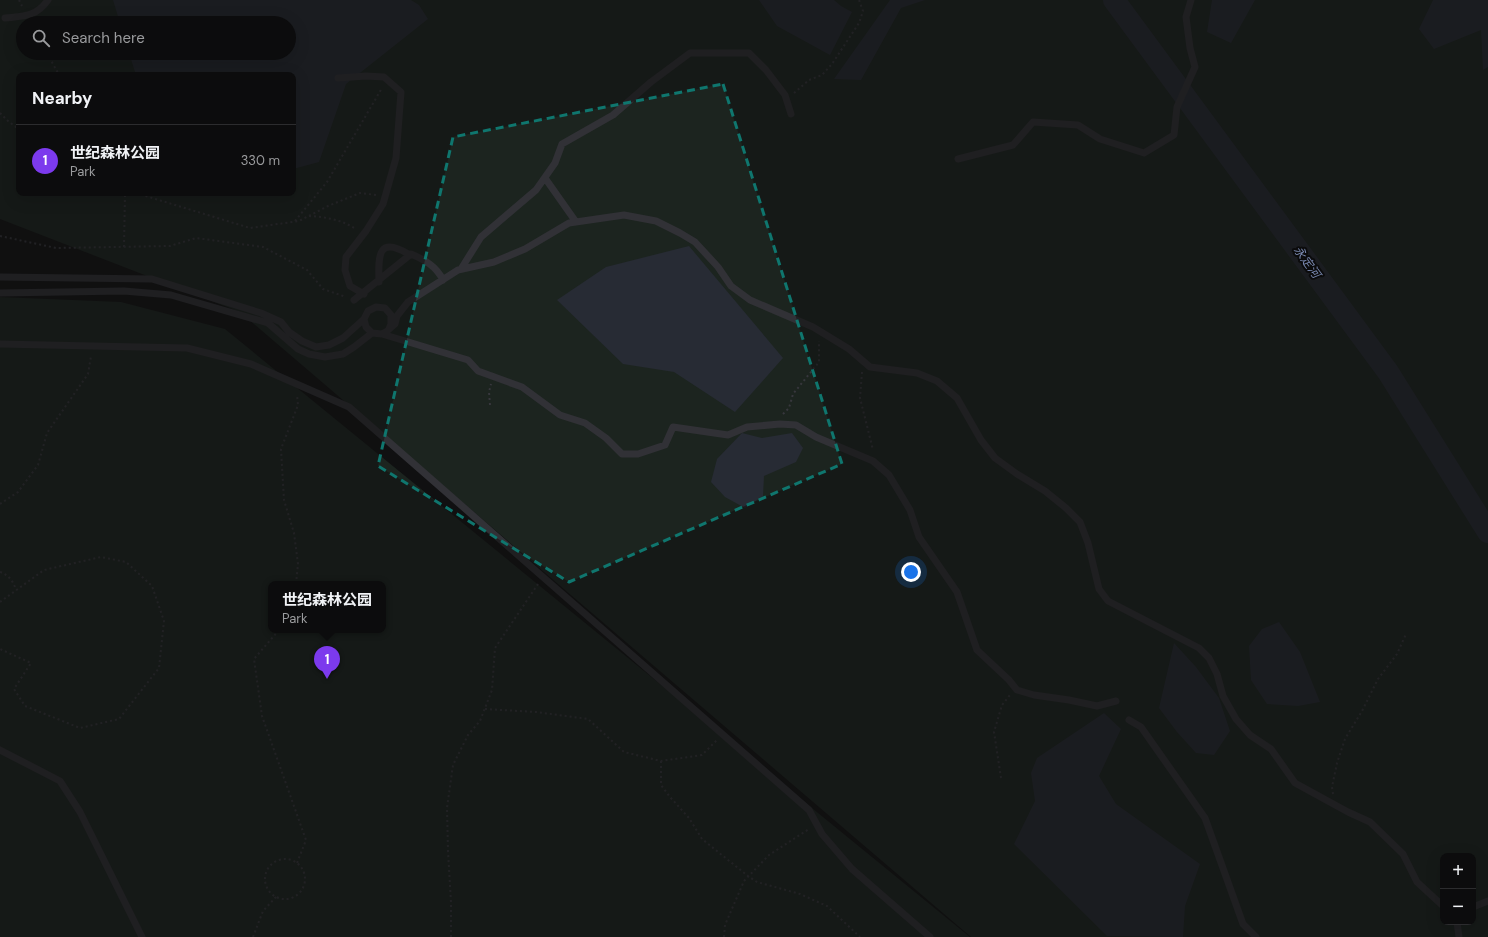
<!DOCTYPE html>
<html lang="en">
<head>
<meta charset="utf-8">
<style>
  :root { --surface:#0c0c0d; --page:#1a1a1b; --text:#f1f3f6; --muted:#9a9b9d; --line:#2c2c2e; --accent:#7c3aed }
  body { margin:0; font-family:"DM Sans","Noto Sans SC",sans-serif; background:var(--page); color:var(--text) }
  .controls { position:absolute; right:12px; bottom:12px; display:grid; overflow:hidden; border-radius:8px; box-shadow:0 4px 16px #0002 }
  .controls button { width:36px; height:36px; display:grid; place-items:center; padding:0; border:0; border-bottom:1px solid var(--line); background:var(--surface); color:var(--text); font:20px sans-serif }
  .you { position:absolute; left:911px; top:572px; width:14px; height:14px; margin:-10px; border:3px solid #fff; border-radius:50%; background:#1a73e8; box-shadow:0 0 0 6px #1a73e833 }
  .badge { display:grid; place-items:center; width:26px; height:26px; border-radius:50%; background:var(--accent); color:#fff; font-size:13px; font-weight:700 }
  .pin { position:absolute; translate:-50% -33px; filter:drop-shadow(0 1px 2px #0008) }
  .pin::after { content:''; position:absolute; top:21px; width:14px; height:12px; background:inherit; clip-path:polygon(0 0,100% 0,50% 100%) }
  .popup { position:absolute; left:268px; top:581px; width:118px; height:52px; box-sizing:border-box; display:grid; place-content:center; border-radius:8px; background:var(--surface); filter:drop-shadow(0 1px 3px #0005); font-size:13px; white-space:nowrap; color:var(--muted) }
  .popup b { font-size:15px; color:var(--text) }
  .popup::after { content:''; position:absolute; left:50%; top:100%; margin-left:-8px; border:8px solid transparent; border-top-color:var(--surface) }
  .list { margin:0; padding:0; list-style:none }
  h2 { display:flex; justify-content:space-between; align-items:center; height:52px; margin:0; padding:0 16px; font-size:17px }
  h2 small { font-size:13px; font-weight:400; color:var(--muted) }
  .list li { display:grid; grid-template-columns:26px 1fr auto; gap:12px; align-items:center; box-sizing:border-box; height:72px; padding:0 16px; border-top:1px solid var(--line) }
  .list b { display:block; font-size:15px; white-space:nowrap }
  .list p { margin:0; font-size:13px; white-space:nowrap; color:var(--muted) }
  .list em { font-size:13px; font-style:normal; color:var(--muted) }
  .icon { flex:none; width:22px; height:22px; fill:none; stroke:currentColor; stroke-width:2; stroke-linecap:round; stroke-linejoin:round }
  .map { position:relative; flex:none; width:1488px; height:937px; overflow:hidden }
  .search { position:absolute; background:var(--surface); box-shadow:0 4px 16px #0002; left:16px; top:16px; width:280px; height:44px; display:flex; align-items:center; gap:10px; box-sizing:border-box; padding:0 14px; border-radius:22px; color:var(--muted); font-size:15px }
  .panel { position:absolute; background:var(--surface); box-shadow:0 4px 16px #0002; left:16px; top:72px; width:280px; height:124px; border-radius:8px }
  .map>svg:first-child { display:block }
  .green { fill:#1c241f; fill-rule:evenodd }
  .water { fill:#272b34 }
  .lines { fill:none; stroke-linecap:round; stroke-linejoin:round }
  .river { stroke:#272b34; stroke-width:22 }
  .path { stroke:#37373d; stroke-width:2; stroke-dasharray:2 3; stroke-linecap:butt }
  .service { stroke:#313136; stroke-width:7 }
  .marked { fill:none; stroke:#0f766e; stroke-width:3; stroke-dasharray:8 5; stroke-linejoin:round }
  .labels { text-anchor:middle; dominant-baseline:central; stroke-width:4; stroke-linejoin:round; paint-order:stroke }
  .water-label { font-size:12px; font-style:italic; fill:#7887ae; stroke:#0b0b0c }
</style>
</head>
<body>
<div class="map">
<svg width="1488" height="937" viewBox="0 0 1488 937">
  <rect width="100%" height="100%" fill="#101011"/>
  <path class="green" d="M0,0H1488V937H971L240,312L0,219ZM23,23H289V53H23ZM19,75H293V193H19ZM1443,856H1473V922H1443Z
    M0,297L121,302L225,329L970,937H0ZM271,584H383V630H271Z"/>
  <path class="water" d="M113,0H411L419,5L428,19L346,84L319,162L293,169V75H136L129,53H289V23H120Z
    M759,0H834L841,6L852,12L830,55L777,26Z
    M890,0H925L901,8L861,80L834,79Z
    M1212,0H1255L1231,43L1207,32Z
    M1433,0H1488V67L1483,70L1481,30L1434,49L1419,29Z
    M689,246L783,358L735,412L674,372L623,364L557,300L606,267Z
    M742,433L762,438L792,433L803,448L796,462L764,476L763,496L745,508L725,497L711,482L717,459Z
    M1279,622L1300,652L1320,702L1298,706L1267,704L1251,680L1249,646L1262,629Z
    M1174,643L1196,667L1219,698L1230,731L1214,755L1196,753L1177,732L1159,708Z
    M1104,713L1121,729L1099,776L1116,804L1200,864L1185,906L1183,937L1107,936L1014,844L1035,801L1031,773L1037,758Z"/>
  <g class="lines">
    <path class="river" d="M1114,0L1388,372L1488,532"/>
    <path class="path" d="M19,0L22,6
      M47,53L59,75
      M794,93L809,80L822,75L832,64L859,23L863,11L859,0
      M0,113L9,122L19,129
      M136,193L250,228L299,221L328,206L360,193L376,195
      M309,216C326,217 342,220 356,229
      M295,221L327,182L382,88
      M0,236L56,248L170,246L196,238L263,247L307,270L323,289L346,297
      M124,247L125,193
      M862,372L860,398L873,450
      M490,405L489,392L491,384
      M783,414L789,408L793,394L819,362V341
      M0,504L18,492L38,465L47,433L88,374L91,356
      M0,572C9,575 13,581 16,590
      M296,584L298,564L294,533L284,500L281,449L298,405L297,395
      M0,602L44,570L101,557L126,562L152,586L164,621L159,668L119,719L80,728L25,706L14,689L31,663L0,649
      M279,630L254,659L262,716L306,840L297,863
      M485,709L536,712L588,719L624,752L661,761L702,755L717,740
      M661,761V785L670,797L689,818L702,839L748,876L757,882L800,894L827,906L860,937
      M1001,778L994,732L1002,705L1010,695
      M1333,794L1332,787L1337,763L1345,739L1362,711L1378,679L1397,654L1406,634
      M265 879a20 20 0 1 1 40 0a20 20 0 1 1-40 0Z
      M253,937L263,911L276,897
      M451,937V903L448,851L447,808L453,765L468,735L480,721L492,690L495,648L538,584
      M724,937L725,925L744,881L769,855L809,829"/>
    <path class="service" d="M5,18C24,16 36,17 48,0
      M338,78L366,76L384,77L401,92L396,158L383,204L366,231L346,257L345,270L350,286L364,294
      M958,159L1013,145L1033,122L1078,125L1100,139L1144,153L1174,135L1177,107L1195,67L1190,48L1186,17L1191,0
      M545,178L576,222
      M461,269L481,237L536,190L555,163L562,144L613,115L651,82L690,53H749L766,70L785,95L791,114
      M0,277L152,279L261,313L281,322L289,332L302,341L316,347L329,345L343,338L364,319
      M379,282C378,255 378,235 410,255
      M0,293L124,291L171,295L268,323L298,349L309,354L325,357L343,354L354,347L372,333
      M354,300L411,254C425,260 436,266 443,280
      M389,329L391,324V315L385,308L376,307L368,311L364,319L366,327L372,333L382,334L386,332L395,324L397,316L408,302L458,270L494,262L525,249L569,223L624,215L656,221L680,233L695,242L718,267L731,286L750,300L813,327L849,349L870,367L917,373L937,381L957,398L981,440L995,458L1017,474L1045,491L1066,508L1080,522L1088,543L1099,589L1108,601L1199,648L1209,658L1217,674L1223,696L1236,719L1250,735L1271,749L1295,783L1348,812L1370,822L1403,854L1417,882L1443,906
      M382,334L468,360L478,371L522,387L560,415L585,423L606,438L622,454H638L665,445L673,427L728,435L747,427L780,424L796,425L816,437L873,461L889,475L910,510L919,537L957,592L977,650L1009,680L1017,690L1034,695L1069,700L1097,706L1116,701
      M0,344L187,348L251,364L349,407L809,810L822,834L852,869L930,937
      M1129,720L1141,727L1205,818L1243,924L1256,937
      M0,750L60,781L80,812L142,937
      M1473,907L1488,901
      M1457,922L1459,937"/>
  </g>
  <path d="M0 0H1488V937H0ZM723,84L842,464L569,582L378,466L453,137Z" fill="#101011" fill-opacity=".55" fill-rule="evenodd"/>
  <path class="marked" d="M723,84L842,464L569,582L378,466L453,137Z"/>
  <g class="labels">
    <g class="water-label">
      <text transform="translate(1307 262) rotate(54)">永定河</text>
    </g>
  </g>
</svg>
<div class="controls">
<button>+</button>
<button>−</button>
</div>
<div class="you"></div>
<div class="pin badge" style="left:327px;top:679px">1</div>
<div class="popup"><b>世纪森林公园</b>Park</div>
<div class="search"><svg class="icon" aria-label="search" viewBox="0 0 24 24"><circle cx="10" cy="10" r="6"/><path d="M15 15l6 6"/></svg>Search here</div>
<section class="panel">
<h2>Nearby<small></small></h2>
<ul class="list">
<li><span class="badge">1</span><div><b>世纪森林公园</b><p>Park</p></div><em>330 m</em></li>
</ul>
</section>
</div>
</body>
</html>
